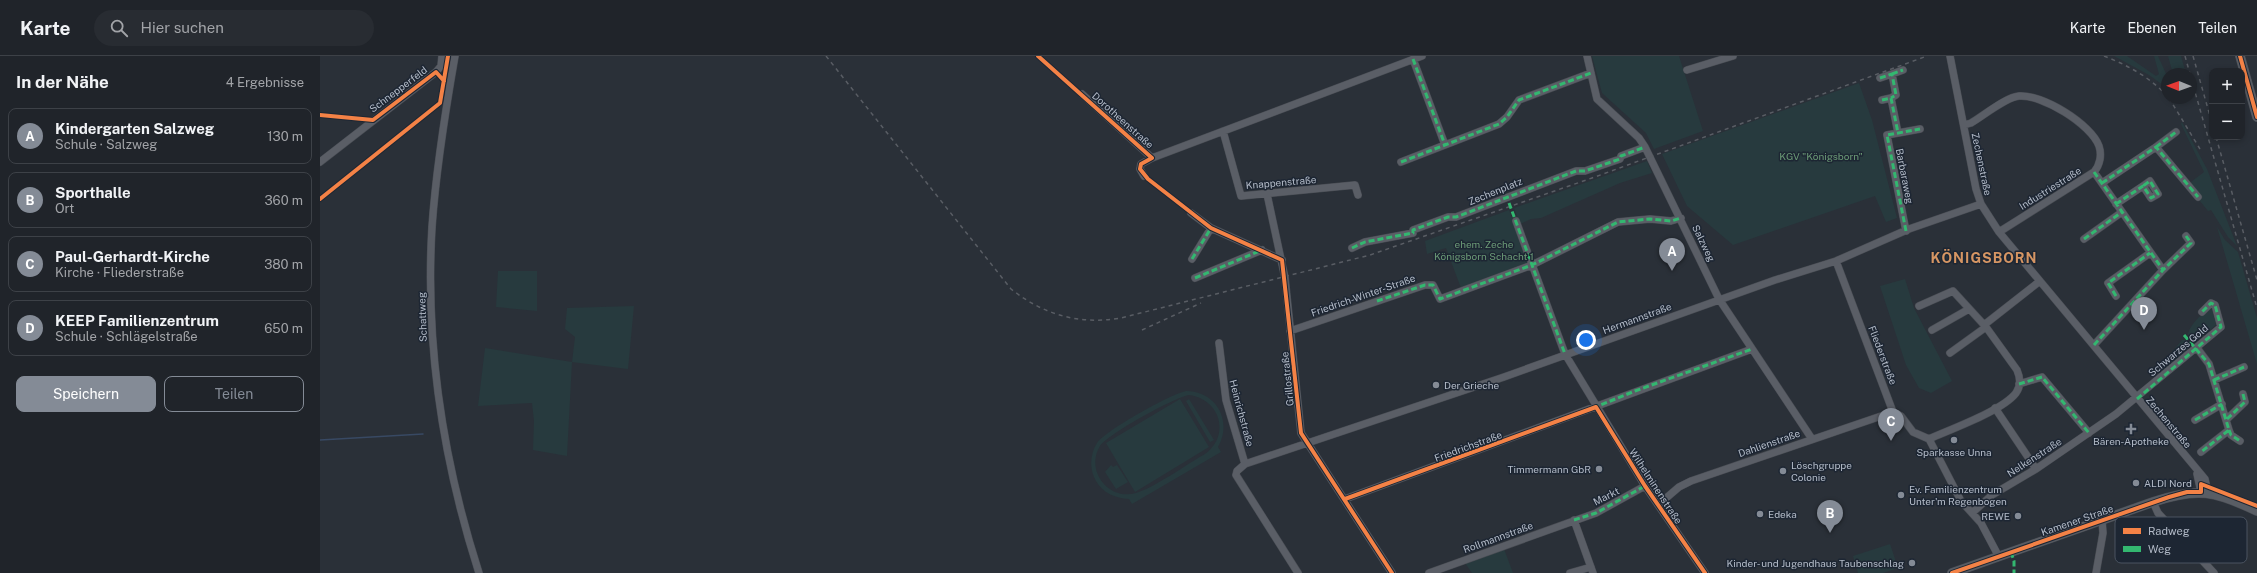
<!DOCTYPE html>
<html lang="de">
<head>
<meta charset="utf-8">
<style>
  :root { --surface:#20242a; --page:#282c32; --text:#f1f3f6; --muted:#a2a4a8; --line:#3d4147; --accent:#848b96 }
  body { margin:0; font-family:"Public Sans",sans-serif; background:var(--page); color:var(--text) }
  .controls { position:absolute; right:12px; top:12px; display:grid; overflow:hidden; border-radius:8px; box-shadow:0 2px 6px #0003 }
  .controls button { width:36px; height:36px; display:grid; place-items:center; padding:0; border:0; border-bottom:1px solid var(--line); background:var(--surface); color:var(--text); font:20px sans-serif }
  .compass { position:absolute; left:1841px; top:12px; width:36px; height:36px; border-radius:50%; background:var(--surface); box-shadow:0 2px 6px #0003; rotate:271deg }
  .you { position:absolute; left:1266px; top:284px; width:14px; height:14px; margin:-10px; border:3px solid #fff; border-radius:50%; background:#1a73e8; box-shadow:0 0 0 6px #1a73e833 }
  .badge { display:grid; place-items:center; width:26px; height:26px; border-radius:50%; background:var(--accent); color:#fff; font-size:13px; font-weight:700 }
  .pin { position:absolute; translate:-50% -33px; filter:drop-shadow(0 1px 2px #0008) }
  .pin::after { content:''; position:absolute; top:21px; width:14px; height:12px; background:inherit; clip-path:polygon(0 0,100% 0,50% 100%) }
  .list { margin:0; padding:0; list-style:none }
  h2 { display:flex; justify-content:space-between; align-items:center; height:52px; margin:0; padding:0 16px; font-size:17px }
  h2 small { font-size:13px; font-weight:400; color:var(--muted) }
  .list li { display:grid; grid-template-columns:26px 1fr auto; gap:12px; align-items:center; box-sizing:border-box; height:56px; margin:0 8px 8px; padding:0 8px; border:1px solid var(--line); border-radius:8px }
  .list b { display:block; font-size:15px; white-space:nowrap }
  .list p { margin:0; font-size:13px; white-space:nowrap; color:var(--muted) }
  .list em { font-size:13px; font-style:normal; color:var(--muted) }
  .actions { display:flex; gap:8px; padding:12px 16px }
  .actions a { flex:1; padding:9px 0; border:1px solid var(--accent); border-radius:8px; text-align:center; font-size:14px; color:var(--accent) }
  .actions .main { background:var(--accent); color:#fff }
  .icon { flex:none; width:22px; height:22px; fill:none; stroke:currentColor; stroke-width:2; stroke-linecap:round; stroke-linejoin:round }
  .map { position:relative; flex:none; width:1937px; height:517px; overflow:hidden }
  header { display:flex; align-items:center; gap:24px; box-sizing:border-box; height:56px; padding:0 20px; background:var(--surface); border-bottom:1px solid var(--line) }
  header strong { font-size:19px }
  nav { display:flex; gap:22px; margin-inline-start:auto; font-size:14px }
  .search { width:280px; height:36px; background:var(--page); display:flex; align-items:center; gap:10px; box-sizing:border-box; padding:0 14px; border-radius:22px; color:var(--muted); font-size:15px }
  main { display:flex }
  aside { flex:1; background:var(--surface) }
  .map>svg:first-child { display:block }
  .green { fill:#273a3e; fill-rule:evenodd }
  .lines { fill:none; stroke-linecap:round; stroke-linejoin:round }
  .stream { stroke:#384963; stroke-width:1.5 }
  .street-casing { stroke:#484c53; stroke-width:8 }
  .secondary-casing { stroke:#484c53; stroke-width:10 }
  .street { stroke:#5a5e66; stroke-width:7 }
  .secondary { stroke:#595d64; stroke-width:9 }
  .rail { stroke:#595d64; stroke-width:1.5; stroke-dasharray:4 4; stroke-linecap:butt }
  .quiet { stroke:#33b770; stroke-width:3; stroke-dasharray:6 3; stroke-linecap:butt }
  .cycleway-casing { stroke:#1d2633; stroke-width:6 }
  .cycleway { stroke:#f48246; stroke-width:4 }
  .poi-dot { fill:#848b96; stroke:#1d2633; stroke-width:1.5 }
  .labels { text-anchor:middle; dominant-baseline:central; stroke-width:3; stroke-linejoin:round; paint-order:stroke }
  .street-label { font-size:10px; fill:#b4bcc9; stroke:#1d2633 }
  .park-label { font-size:10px; fill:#6b9a76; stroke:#1d2633 }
  .poi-label { font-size:10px; fill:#b4bcc9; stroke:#1d2633; text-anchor:start }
  .district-label { font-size:14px; font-weight:bold; letter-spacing:1px; fill:#d59563; stroke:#1d2633 }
  .key { fill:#1d2633; stroke:#4a5360; stroke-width:1 }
  .key-label { font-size:11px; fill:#b4bcc9 }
</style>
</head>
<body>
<header>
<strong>Karte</strong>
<div class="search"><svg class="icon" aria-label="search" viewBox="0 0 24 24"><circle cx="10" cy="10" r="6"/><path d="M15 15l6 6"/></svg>Hier suchen</div>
<nav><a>Karte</a><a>Ebenen</a><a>Teilen</a></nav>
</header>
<main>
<aside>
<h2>In der Nähe<small>4 Ergebnisse</small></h2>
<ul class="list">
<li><span class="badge">A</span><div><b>Kindergarten Salzweg</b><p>Schule · Salzweg</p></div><em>130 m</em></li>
<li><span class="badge">B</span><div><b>Sporthalle</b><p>Ort</p></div><em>360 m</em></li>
<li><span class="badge">C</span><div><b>Paul-Gerhardt-Kirche</b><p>Kirche · Fliederstraße</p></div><em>380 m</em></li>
<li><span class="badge">D</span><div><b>KEEP Familienzentrum</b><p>Schule · Schlägelstraße</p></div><em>650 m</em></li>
</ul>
<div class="actions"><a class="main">Speichern</a><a>Teilen</a></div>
</aside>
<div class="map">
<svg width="1937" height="517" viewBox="0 0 1937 517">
  <rect width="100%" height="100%" fill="#2a3038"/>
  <path class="green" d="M1272,0H1359L1383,75L1334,93L1326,77L1282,37Z
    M1794,0H1807L1836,20L1839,18L1834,0H1838L1847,20V32L1829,19Z
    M1848,0H1861L1866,18H1853Z
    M1539,27L1552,64L1577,162L1566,166L1555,140L1413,189L1367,150L1342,98Z
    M1862,66L1887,113L1917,190L1908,181L1891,154L1888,155L1867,129L1884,116L1861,68Z
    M1327,105L1332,117L1300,127L1221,162L1211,163L1200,168L1194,152Z
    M1189,154L1209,205L1206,209L1141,232L1126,192L1107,198L1105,185Z
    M1897,171L1905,184L1918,196L1937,262V308Z
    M178,215H217V255L176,251Z
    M1585,223L1594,252L1632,325L1611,337L1599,332L1586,309L1560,230Z
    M314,250L308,313L252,306L247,400L213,394L214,365L212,347L158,350L165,292L252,306L255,281L245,273L247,252Z
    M1892,252L1896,269L1875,287L1868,280C1868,270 1883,256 1892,252Z
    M1862,284H1865L1871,290L1842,316L1838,313Z
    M866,335C896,335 913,365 898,391L901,396L812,448L809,443C795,442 783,437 776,425C769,413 770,398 777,387C786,374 851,338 866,335ZM869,339C900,343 911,379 885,398C867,408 834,432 816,437C788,445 765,414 780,390C788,378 855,341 869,339Z
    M860,343L889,391L815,436L786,387Z
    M869,343L894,384L890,386L866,345Z
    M791,409L793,411L797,409L808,426L796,433L785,416Z
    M1570,488L1578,512L1563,517H1538L1533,500Z
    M1184,493L1193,517H1152L1145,507Z"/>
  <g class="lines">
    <path class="stream" d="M0,384L103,378"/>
    <defs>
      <path id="street" d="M135,0C125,57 116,113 112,171C105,289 123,405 159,517
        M1267,0L1277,43L1319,82L1325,91L1399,243L1492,383
        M1630,0L1656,133L1661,148L1679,176L1885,423L1888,437
        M1093,3L1125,89
        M1367,14L1413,0
        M1572,18L1583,14
        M1560,22L1572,18L1576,39L1571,42
        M762,38L832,102
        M1562,44L1571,42L1578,77
        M1644,69L1651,67C1663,60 1686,41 1699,40C1722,38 1771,68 1779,90C1782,99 1780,109 1774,116L1679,176
        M903,75L921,140L1035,129L1038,139
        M1836,91L1856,76
        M0,106L116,16L121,10L122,0
        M1081,106L1179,68L1187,61L1199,44L1271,17
        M1774,116L1843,214
        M824,120L820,113L821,108L832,102L1102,0
        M1782,127L1836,91L1878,141
        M947,138L965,222L981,377L1072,517
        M1796,148L1823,130L1831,142L1838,138L1830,125L1823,130
        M871,157L891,172L962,204
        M1196,165L1245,298L1325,430L1385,517
        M1586,175L1567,79L1600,73
        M1764,183L1802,156
        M1032,192L1045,186L1093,177V174L1128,161H1136L1256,115H1265L1300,103L1301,100L1325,91
        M872,203L891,172
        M1516,205L1573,356L1581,360L1593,376L1609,383L1641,445L1661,467L1679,501
        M875,222L942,194
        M1796,240L1788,227L1830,197
        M1599,250L1633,235L1666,271L1697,314C1700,321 1701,330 1696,337C1682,355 1631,373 1609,383
        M1664,269L1720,225
        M1612,274L1649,253
        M970,275L1105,229H1113L1120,243L1212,209L1298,166L1330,163L1351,165L1361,162
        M899,287L906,344L925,408
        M1774,289L1843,214L1871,187L1866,180
        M1877,292L1889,308L1909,374L1881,396
        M1630,297L1666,271
        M1894,324L1924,311
        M1699,328L1722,321L1769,377
        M1675,352L1716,413
        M1907,363L1925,346L1923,338
        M1875,364L1902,348
        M1909,374L1911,379L1920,385
        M1877,418L1881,436
        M1025,443L1432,293
        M1833,446L1838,457L1894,517
        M1338,449L1359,431L1371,425L1573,356
        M1652,457L1672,439L1716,413L1796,358L1901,271L1895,249L1891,247L1882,256
        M1254,464L1273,517
        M978,517L916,419L917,415L925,408L1184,321L1455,224L1516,205L1589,173L1661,148
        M1109,517L1276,457L1325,430
        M1250,517L1271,511
        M1776,517L1783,477L1782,464"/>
      <path id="secondary" d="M1920,0L1937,61
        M1632,517L1833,446C1878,431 1895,435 1937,455"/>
    </defs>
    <use href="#street" class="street-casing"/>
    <use href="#secondary" class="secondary-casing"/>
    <use href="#street" class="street"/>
    <use href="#secondary" class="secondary"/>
    <path class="rail" d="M506,0L691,233C724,259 759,269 801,262L1050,199L1272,122L1607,0
      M1784,0C1807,9 1830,21 1847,40
      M1865,0L1870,18
      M1873,0L1892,67
      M1871,22L1937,252
      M1849,42L1880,93
      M1896,81L1937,224
      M822,274L881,247"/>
    <path class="quiet" d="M1093,3L1125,89
      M1572,18L1583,14
      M1560,22L1572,18L1576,39L1571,42
      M1562,44L1571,42L1578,77
      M1836,91L1856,76
      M1081,106L1179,68L1187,61L1199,44L1271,17
      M1774,116L1843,214
      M1782,127L1836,91L1878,141
      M1189,147L1245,298
      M1796,148L1823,130L1831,142L1838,138L1830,125L1823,130
      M1586,175L1567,79L1600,73
      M1764,183L1802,156
      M1032,192L1045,186L1093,177V174L1128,161H1136L1256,115H1265L1300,103L1301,100L1325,91
      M872,203L891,172
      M875,222L942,194
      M1796,240L1788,227L1830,197
      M1057,245L1105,229H1113L1120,243L1212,209L1298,166L1330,163L1351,165L1361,162
      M1864,279L1889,308L1909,374L1881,396
      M1774,289L1843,214L1871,187L1866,180
      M1894,324L1924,311
      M1699,328L1722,321L1769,377
      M1817,343L1901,271L1895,249L1891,247L1882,256
      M1273,352L1315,335L1432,293
      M1907,363L1925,346L1923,338
      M1875,364L1902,348
      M1909,374L1911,379L1920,385
      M1254,464L1276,457L1325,430
      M1691,496L1694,505V517"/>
    <defs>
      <path id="cycleway" d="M718,0L832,102L821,108L820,113L828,123L891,172L962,204L981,377L1072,517
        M1920,0L1937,61
        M0,59L53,64L116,16L124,25
        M0,143L120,47L128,0
        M1025,443L1276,351L1325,430L1385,517
        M1632,517L1849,441L1867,436H1881V428L1937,450"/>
    </defs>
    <use href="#cycleway" class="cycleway-casing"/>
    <use href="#cycleway" class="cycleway"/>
  </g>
  <g class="poi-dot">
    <circle cx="1116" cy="329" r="4"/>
    <path d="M1809 367h4v4h4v4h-4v4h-4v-4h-4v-4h4z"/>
    <circle cx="1634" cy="384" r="4"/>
    <circle cx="1279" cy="413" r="4"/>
    <circle cx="1463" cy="415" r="4"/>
    <circle cx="1816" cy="427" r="4"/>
    <circle cx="1581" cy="439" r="4"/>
    <circle cx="1440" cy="458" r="4"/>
    <circle cx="1698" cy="460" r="4"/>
    <circle cx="1592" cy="507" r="4"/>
  </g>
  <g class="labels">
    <g class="street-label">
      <text transform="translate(78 33) rotate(-37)">Schnepperfeld</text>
      <text transform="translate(803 64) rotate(42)">Dorotheenstraße</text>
      <text transform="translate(1662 108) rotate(78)">Zechenstraße</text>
      <text transform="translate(1585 120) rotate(79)">Barbaraweg</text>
      <text transform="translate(961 126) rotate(-5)">Knappenstraße</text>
      <text transform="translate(1730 132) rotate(-32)">Industriestraße</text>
      <text transform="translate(1175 135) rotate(-22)">Zechenplatz</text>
      <text transform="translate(1384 187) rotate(64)">Salzweg</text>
      <text transform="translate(1043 239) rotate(-19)">Friedrich-Winter-Straße</text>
      <text transform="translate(102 261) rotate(-92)">Schattweg</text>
      <text transform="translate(1317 262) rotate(-20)">Hermannstraße</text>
      <text transform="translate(1858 294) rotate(-40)">Schwarzes Gold</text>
      <text transform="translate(1563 299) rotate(69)">Fliederstraße</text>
      <text transform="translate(967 323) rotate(-96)">Grillostraße</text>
      <text transform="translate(922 357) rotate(75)">Heinrichstraße</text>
      <text transform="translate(1849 366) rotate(50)">Zechenstraße</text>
      <text transform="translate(1449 387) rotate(-19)">Dahlienstraße</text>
      <text transform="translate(1148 390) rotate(-20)">Friedrichstraße</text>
      <text transform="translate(1714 401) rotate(-33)">Nelkenstraße</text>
      <text transform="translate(1336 430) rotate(57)">Wilhelminenstraße</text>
      <text transform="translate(1286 440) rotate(-27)">Markt</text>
      <text transform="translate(1757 464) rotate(-19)">Kamener Straße</text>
      <text transform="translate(1178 481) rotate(-20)">Rollmannstraße</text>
    </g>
    <g class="park-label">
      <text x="1501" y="100">KGV "Königsborn"</text>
      <text x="1164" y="188">ehem. Zeche<tspan x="1164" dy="12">Königsborn Schacht 1</tspan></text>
    </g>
    <g class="poi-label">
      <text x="1124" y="329">Der Grieche</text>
      <text x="1811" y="385" text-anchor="middle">Bären-Apotheke</text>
      <text x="1634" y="396" text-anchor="middle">Sparkasse Unna</text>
      <text x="1471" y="409">Löschgruppe<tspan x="1471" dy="12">Colonie</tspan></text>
      <text x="1271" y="413" text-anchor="end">Timmermann GbR</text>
      <text x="1824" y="427">ALDI Nord</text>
      <text x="1589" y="433">Ev. Familienzentrum<tspan x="1589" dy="12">Unter'm Regenbogen</tspan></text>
      <text x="1448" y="458">Edeka</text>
      <text x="1690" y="460" text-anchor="end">REWE</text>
      <text x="1584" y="507" text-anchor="end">Kinder- und Jugendhaus Taubenschlag</text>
    </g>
    <g class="district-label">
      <text x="1664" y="202">KÖNIGSBORN</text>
    </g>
  </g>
  <rect x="1795" y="461" width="132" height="46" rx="6" class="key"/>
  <rect x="1803" y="472" width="18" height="6" fill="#f48246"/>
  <rect x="1803" y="490" width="18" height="6" fill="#33b770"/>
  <g class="key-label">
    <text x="1828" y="479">Radweg</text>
    <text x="1828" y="497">Weg</text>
  </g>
</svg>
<div class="controls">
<button>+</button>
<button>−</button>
</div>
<svg class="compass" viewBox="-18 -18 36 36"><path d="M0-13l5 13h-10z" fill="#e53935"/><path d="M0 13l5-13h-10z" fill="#a2a4a8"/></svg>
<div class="you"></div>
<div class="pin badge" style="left:1352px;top:215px">A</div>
<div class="pin badge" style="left:1510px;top:477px">B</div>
<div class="pin badge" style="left:1571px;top:385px">C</div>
<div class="pin badge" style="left:1824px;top:274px">D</div>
</div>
</main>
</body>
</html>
